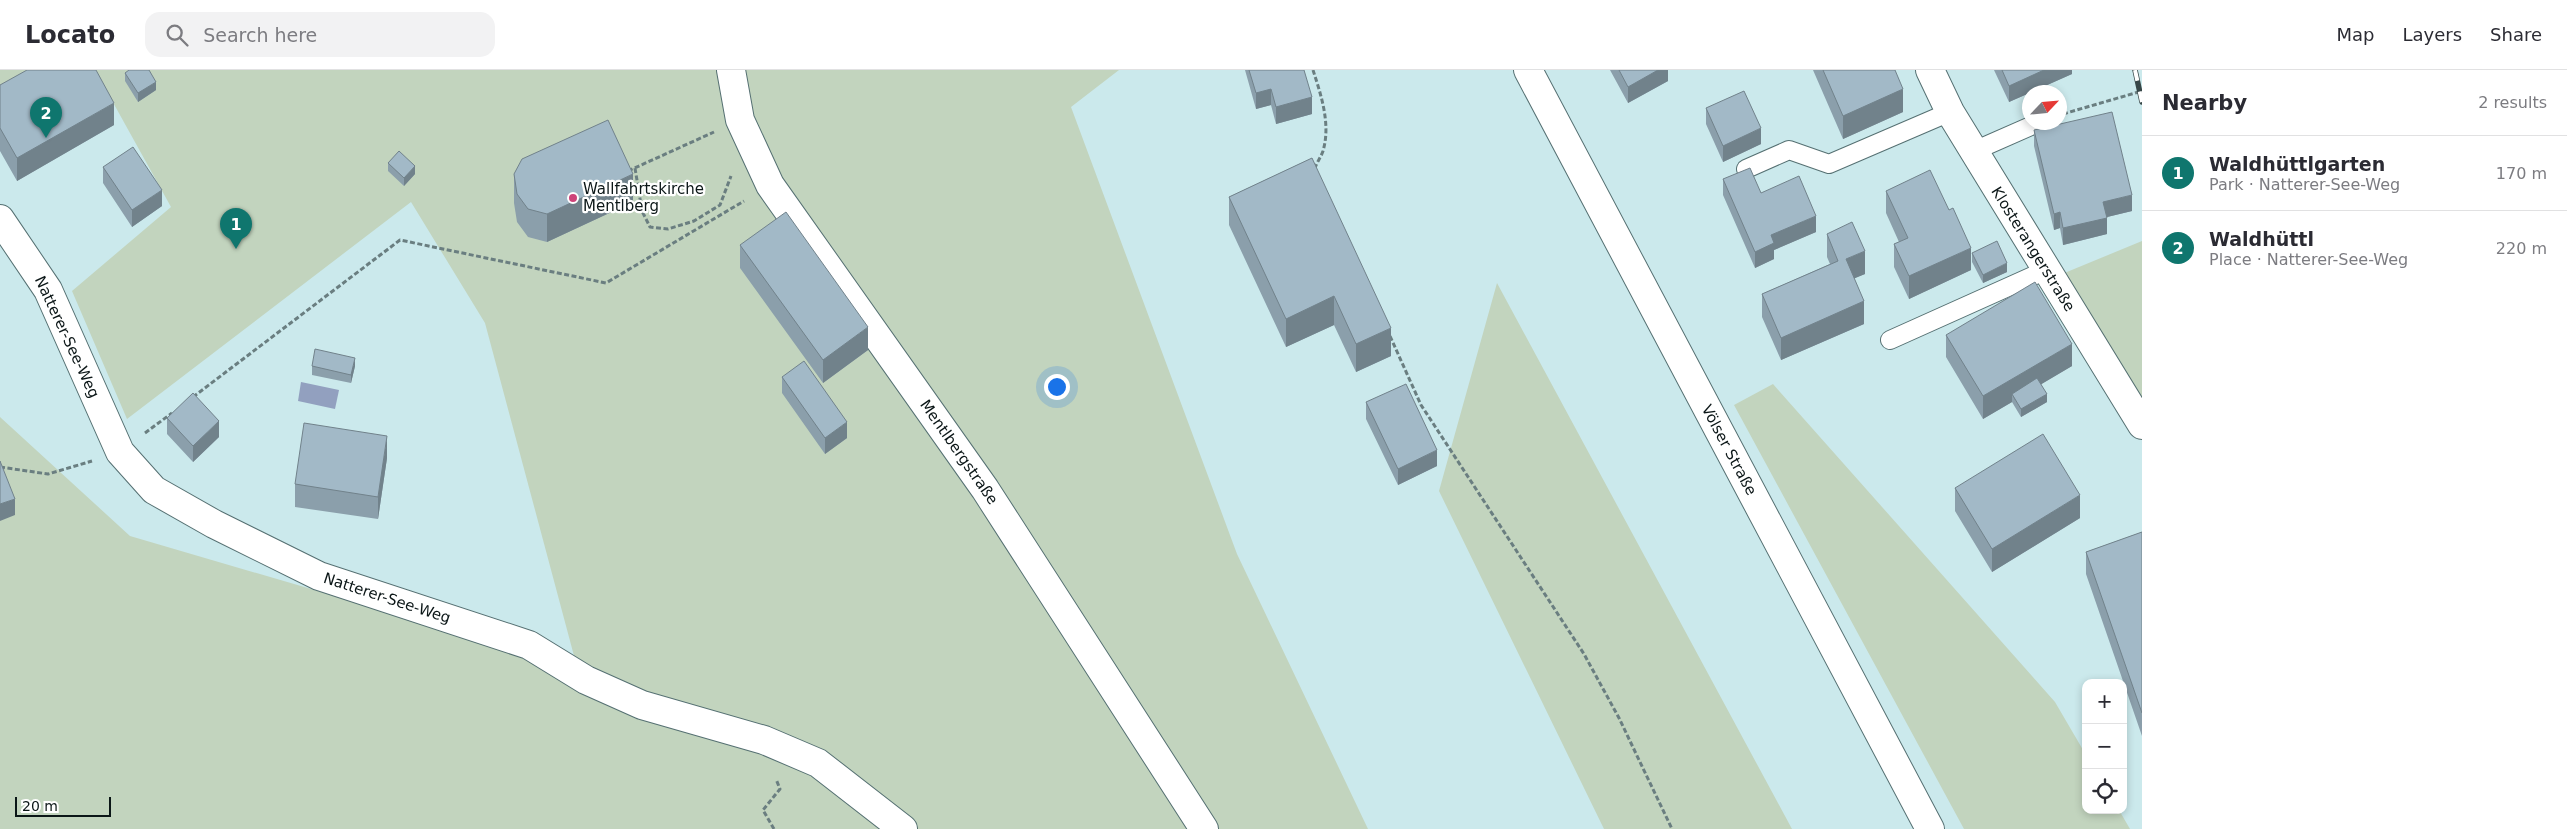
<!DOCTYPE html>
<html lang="en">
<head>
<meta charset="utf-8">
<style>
  :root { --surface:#fff; --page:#f2f2f3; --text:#2b2b33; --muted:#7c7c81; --line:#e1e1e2; --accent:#0f766e }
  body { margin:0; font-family:"DejaVu Sans",sans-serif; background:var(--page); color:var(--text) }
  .controls { position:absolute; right:15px; bottom:15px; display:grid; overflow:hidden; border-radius:10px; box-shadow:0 2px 8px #0003 }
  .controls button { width:45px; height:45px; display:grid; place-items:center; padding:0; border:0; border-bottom:1px solid var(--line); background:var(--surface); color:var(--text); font:25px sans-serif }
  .compass { position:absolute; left:2022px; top:15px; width:45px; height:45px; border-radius:50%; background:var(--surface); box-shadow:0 2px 8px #0003; rotate:64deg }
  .scale { position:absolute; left:15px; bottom:12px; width:96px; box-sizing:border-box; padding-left:5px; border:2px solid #0b1617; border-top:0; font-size:14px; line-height:18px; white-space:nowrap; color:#0b1617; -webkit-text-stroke:4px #fff; paint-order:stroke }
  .you { position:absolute; left:1056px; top:316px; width:18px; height:18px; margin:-12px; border:4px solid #fff; border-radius:50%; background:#1a73e8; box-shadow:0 0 0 8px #1a73e833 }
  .badge { display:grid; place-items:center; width:32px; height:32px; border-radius:50%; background:var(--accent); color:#fff; font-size:16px; font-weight:700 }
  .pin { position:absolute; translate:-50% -41px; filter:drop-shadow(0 1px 2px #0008) }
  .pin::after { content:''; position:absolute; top:26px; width:18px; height:15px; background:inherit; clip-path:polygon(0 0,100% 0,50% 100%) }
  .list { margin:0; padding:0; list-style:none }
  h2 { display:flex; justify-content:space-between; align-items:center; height:65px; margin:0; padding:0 20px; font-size:21px }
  h2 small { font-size:16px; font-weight:400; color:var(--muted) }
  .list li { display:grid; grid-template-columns:32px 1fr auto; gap:15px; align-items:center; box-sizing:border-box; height:75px; padding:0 20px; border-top:1px solid var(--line) }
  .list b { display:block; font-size:19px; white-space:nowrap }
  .list p { margin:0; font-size:16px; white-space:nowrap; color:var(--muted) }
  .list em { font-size:16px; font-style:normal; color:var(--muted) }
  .icon { flex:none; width:28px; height:28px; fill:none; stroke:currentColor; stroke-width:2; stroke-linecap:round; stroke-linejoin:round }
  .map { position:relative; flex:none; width:2142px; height:759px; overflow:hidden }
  header { display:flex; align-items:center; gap:30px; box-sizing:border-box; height:70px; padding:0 25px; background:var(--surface); border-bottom:1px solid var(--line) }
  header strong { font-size:24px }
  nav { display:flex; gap:28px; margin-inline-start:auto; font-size:18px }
  .search { width:350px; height:45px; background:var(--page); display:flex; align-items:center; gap:12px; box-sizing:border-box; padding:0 18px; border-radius:15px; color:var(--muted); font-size:19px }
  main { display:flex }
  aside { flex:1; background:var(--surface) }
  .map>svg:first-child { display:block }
  .green { fill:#c2d4be }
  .water { fill:#92a0bf }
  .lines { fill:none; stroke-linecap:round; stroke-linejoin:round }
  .lane-casing { stroke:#557072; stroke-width:20 }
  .street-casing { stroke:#557072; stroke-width:30 }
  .secondary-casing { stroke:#557072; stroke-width:30 }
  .path { stroke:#6a7e80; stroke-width:3; stroke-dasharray:5 2.5; stroke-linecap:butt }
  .lane { stroke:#fff; stroke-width:18 }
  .street { stroke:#fff; stroke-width:28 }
  .secondary { stroke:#fff; stroke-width:28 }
  .rail-casing { stroke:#364647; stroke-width:5.5 }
  .rail { stroke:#fff; stroke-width:4; stroke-dasharray:11; stroke-linecap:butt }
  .wall { fill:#8b9fab }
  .shaded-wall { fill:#71828b }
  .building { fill:#a2b9c7; stroke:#71828b }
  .poi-dot { fill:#ce4379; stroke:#fff; stroke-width:2 }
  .labels { text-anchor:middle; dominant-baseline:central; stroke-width:4.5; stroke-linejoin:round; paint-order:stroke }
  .poi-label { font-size:15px; fill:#0b1617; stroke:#fff; text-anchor:start }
  .street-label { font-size:15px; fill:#0b1617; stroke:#fff }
</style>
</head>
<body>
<header>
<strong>Locato</strong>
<div class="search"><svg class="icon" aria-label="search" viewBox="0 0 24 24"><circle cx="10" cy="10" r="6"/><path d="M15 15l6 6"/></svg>Search here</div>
<nav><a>Map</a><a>Layers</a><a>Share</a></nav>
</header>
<main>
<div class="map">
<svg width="2142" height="759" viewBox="0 0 2142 759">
  <rect width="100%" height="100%" fill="#cbe9ec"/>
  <path class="green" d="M0,0H33L0,22Z
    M95,0H1119L1071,37L1237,484L1368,759H0V347L130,466L577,597L485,253L411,132L127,349L72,221L171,137Z
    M2142,171V334L2062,204Z
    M1497,213L1792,759H1604L1439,421Z
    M1773,314L2055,632L2086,685V740H2119L2130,759H1964L1734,335Z"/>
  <path class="water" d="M301,312L339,320L335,339L298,331Z"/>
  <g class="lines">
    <defs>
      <path id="lane" d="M1974,81L2040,52
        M1746,99L1789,80L1829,94L1950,42
        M1890,270L2046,200"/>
      <path id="street" d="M731,0L740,50L770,115L985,419L1204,759
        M1930,0L1950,42L2142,355
        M0,149L48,220L120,382L154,420L214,454L319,506L529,575L586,610L642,635L764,670L818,693L903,759"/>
      <path id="secondary" d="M1528,0L1930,759"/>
    </defs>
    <use href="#lane" class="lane-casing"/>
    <use href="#street" class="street-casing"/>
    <use href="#secondary" class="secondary-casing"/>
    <path class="path" d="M1313,0C1321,25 1331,54 1323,81C1321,87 1317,92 1315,98
      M2063,44L2142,21
      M635,98L642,141L650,157L668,159L694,151L720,135L731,106
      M628,101L714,62
      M1390,266L1421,335L1584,584L1619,648L1672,759
      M193,327L400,170L606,213L744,131
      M145,363L172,343
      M0,397L48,404L92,391
      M774,759L763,740L780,719L776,709"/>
    <use href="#lane" class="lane"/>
    <use href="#street" class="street"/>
    <use href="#secondary" class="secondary"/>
    <defs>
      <path id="rail" d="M2135,0L2142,32"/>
    </defs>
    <use href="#rail" class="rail-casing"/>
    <use href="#rail" class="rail"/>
  </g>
  <path class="wall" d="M1245,0H1304L1312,44L1276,54L1271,35L1256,39Z
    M1610,0H1668V11L1628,33Z
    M1813,0H1895L1903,42L1843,69Z
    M1994,0H2072V4L2009,32Z
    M125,3L156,20L138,32L125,11Z
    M0,15L114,55L17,111L0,81Z
    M1706,38L1761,74L1723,92L1706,54Z
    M2034,60L2132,141L2107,147V164L2063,175L2060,158L2054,160L2034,76Z
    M1312,88L1391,286L1356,302L1334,255L1286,277L1229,155V127Z
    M388,93L415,104L404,116L388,101Z
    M103,97L162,136L132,157L103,113Z
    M514,104L633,132L547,172L528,167L517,152L514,133Z
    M1723,109L1761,123L1816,162L1774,180V189L1755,198L1723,125Z
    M1886,121L1971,200L1909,229L1894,197V174L1899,172L1886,143Z
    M1827,164L1865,204L1854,208L1864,254L1781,290L1762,247V224L1830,194L1827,187Z
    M740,175L868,280L823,313L740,198Z
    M1972,183L2007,202L1983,213L1972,192Z
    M1946,265L2072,296L2041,314L2047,332L2021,347L2012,332L1983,349L1946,287Z
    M312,296H355L351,313L312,305Z
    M782,307L847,368L825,384L782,323Z
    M1366,332L1437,396L1398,415L1366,349Z
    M167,348L219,367L193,392L167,364Z
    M387,388L378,449L295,437V414Z
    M1955,418L2080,448L1992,502L1955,441Z
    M2142,462V666L2086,504V482Z"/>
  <path class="shaded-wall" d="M1658,0H1668V11L1628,33V17Z
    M2044,0H2072V4L2009,32V16Z
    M156,12V20L138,32V23Z
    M1271,19V35L1256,39V23Z
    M1903,19V42L1843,69V46Z
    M1312,27V44L1276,54V37Z
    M114,33V55L17,111V88Z
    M1761,58V74L1723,92V76Z
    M415,96V104L404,116V108Z
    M633,104V132L547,172V144Z
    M162,120V136L132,157V140Z
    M2132,125V141L2103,148V132Z
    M2060,142V158L2054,160V144Z
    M1816,146V162L1774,180V189L1755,198V182L1771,165Z
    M2107,148V164L2063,175V158Z
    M1971,178V200L1909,229V206Z
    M1865,181V204L1846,212V189Z
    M2007,193V202L1983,213V205Z
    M1334,226V255L1286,277V249Z
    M1864,231V254L1781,290V268Z
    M868,257V280L823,313V290Z
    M1391,258V286L1356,302V274Z
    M2072,274V296L2015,330L2012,324V332L1983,349V326Z
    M355,288V296L351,313V305Z
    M2047,324V332L2021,347V339Z
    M219,351V367L193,392V376Z
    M847,352V368L825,384V368Z
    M387,366V388L378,449V427Z
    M1437,380V396L1398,415V399Z
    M2080,425V448L1992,502V479Z
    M15,429V445L0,451V434Z"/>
  <path class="building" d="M27,0H96L114,33L17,88L0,58V15Z
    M129,0H149L156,12L138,23L125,3Z
    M1249,0H1304L1312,27L1276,37L1271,19L1256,23Z
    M1619,0H1658L1628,17Z
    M1823,0H1895L1903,19L1843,46Z
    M2002,0H2044L2009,16Z
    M1744,21L1761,58L1723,76L1706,38Z
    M2112,42L2132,125L2103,132L2107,148L2063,158L2060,142L2054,144L2034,60Z
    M608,50L633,104L547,144L528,139L517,124L514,104L522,89Z
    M133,77L162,120L132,140L103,97Z
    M399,81L415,96L404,108L388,93Z
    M1312,88L1391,258L1356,274L1334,226L1286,249L1229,127Z
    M1750,98L1761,123L1799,106L1816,146L1771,165L1774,173L1755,182L1723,109Z
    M1930,100L1949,140L1953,138L1971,178L1909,206L1894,174L1908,168L1886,121Z
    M786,142L868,257L823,290L740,175Z
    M1852,152L1865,181L1846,189L1864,231L1781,268L1762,224L1838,191L1827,164Z
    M1997,171L2007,193L1983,205L1972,183Z
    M2035,212L2072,274L1983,326L1946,265Z
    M315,279L355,288L351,305L312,296Z
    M804,291L847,352L825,368L782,307Z
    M2037,308L2047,324L2021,339L2012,324Z
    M1406,314L1437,380L1398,399L1366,332Z
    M193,323L219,351L193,376L167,348Z
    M304,353L387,366L378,427L295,414Z
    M2043,364L2080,425L1992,479L1955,418Z
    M0,391L15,429L0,434Z
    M2142,462V643L2086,482Z"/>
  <circle class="poi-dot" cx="573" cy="128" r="5"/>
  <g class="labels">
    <g class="poi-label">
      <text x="583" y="119">Wallfahrtskirche<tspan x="583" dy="17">Mentlberg</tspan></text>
    </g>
    <g class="street-label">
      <text transform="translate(2033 179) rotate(58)">Klosterangerstraße</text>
      <text transform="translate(67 267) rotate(65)">Natterer-See-Weg</text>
      <text transform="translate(1729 380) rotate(62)">Völser Straße</text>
      <text transform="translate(959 382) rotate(55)">Mentlbergstraße</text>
      <text transform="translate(387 528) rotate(18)">Natterer-See-Weg</text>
    </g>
  </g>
</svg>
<div class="controls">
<button>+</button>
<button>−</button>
<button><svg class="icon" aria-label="locate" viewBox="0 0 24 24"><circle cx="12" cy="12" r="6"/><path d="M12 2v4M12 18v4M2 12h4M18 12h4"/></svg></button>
</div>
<svg class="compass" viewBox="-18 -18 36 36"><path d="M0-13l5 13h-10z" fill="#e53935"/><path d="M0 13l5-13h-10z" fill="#7c7c81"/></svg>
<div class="scale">20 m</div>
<div class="you"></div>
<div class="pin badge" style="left:236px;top:179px">1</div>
<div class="pin badge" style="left:46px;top:68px">2</div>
</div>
<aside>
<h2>Nearby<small>2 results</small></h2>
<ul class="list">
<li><span class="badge">1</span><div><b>Waldhüttlgarten</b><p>Park · Natterer-See-Weg</p></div><em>170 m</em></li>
<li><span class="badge">2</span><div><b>Waldhüttl</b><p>Place · Natterer-See-Weg</p></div><em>220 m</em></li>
</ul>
</aside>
</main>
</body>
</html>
